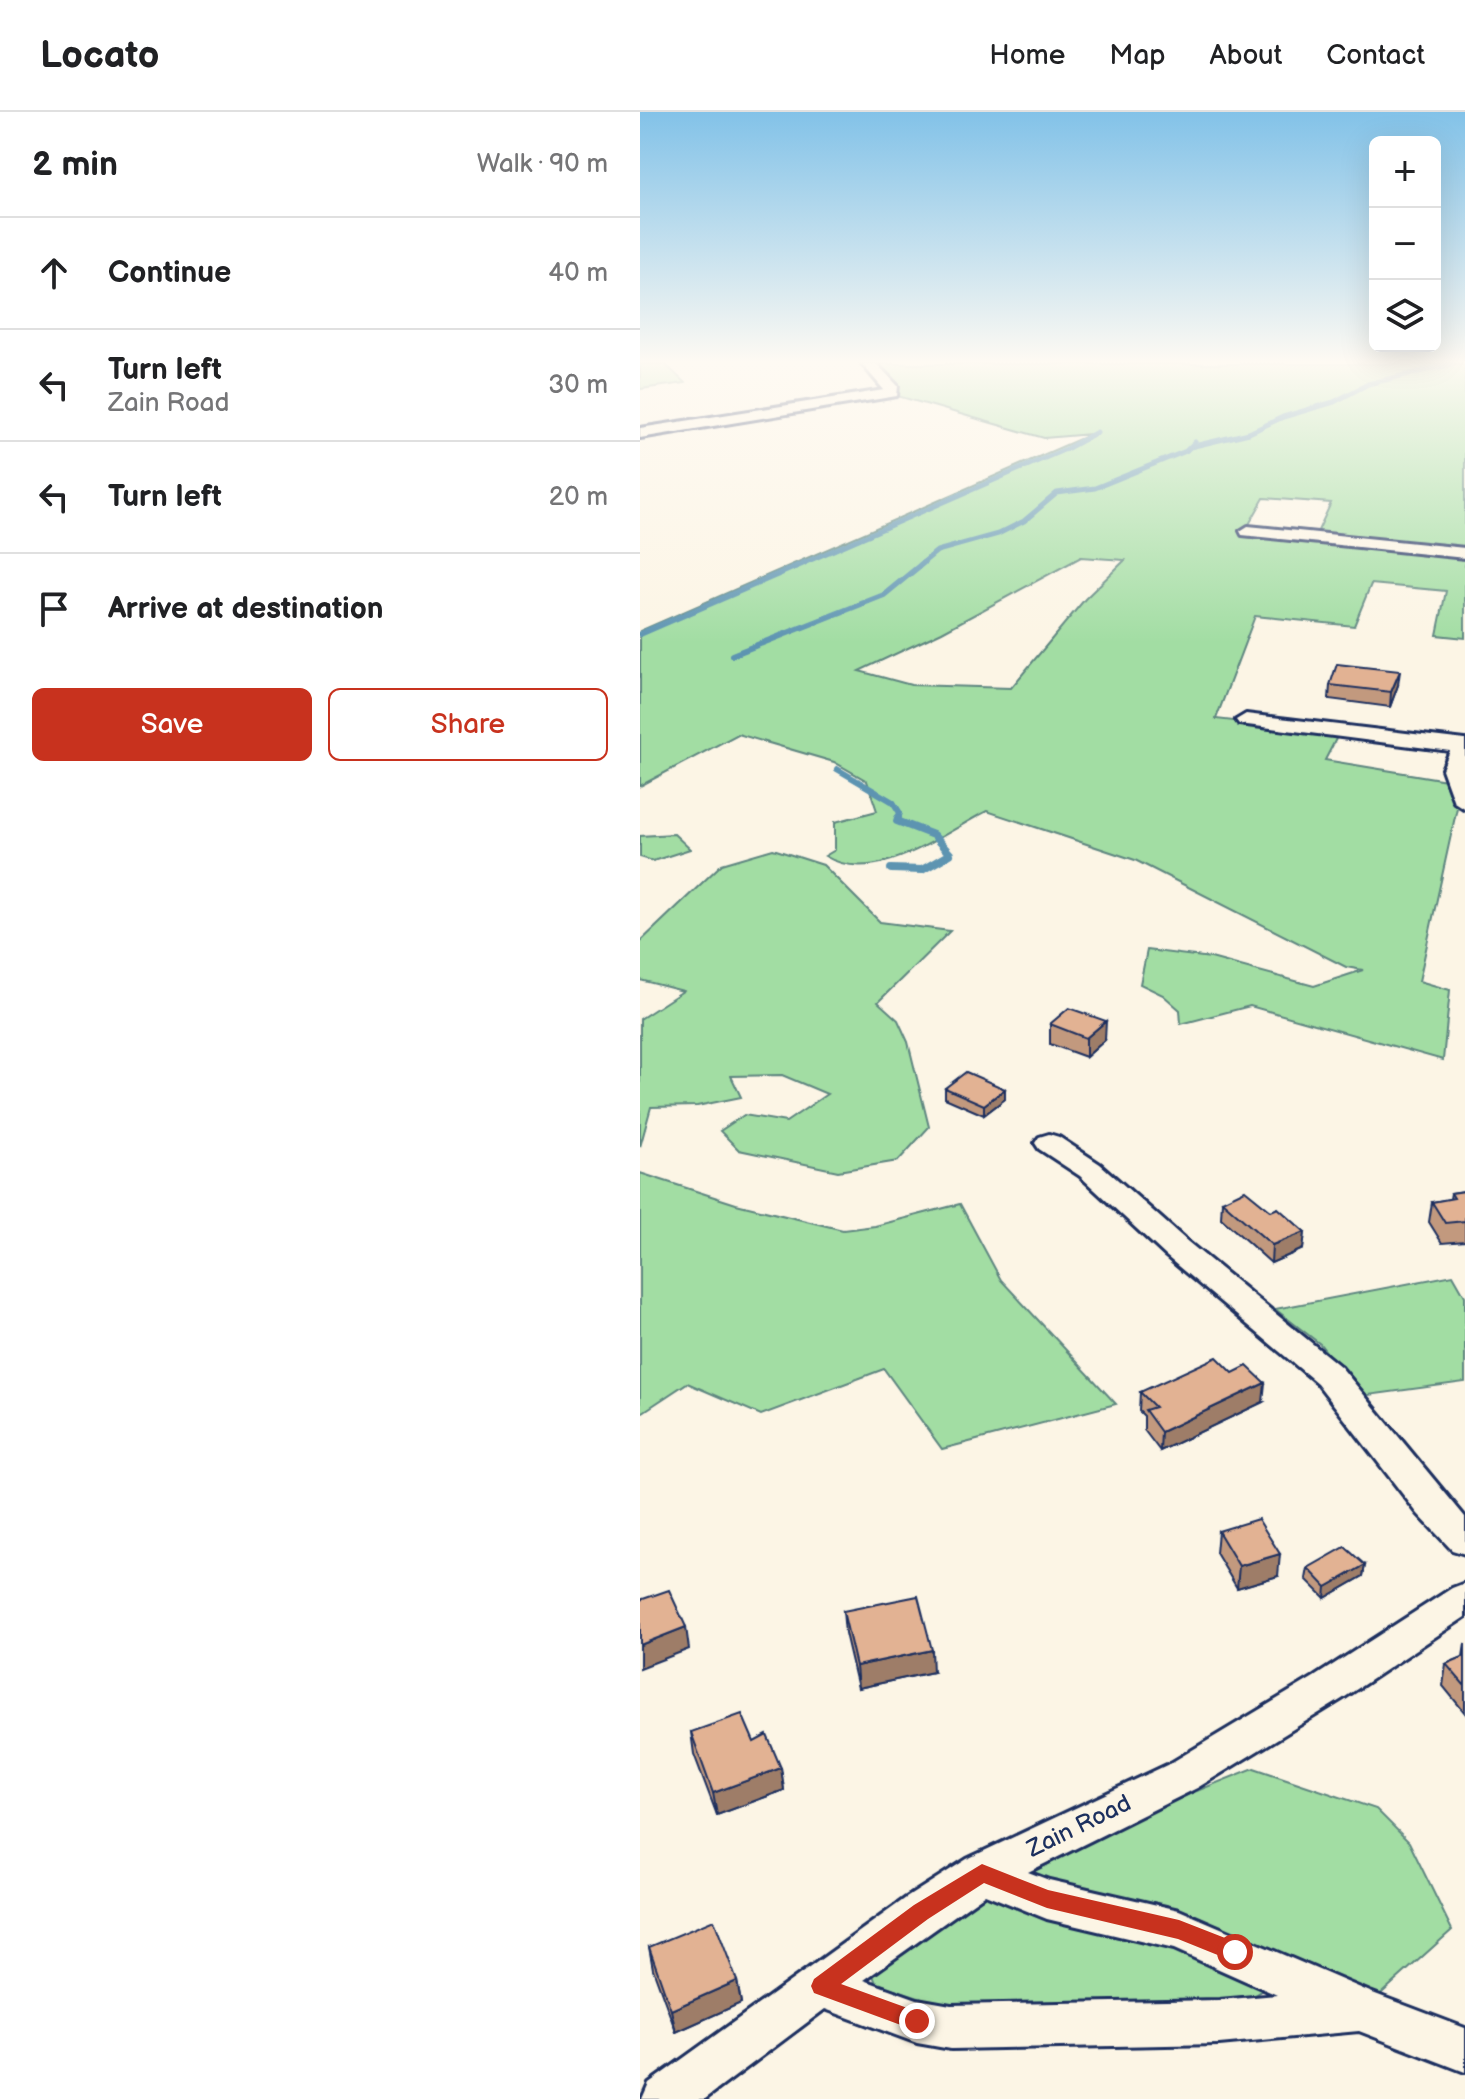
<!DOCTYPE html>
<html lang="en">
<head>
<meta charset="utf-8">
<style>
  :root { --surface:#fff; --page:#f6f6f6; --text:#202124; --muted:#757577; --line:#e0e0e0; --accent:#c8321e }
  body { margin:0; font-family:"Balsamiq Sans",sans-serif; background:var(--page); color:var(--text) }
  .controls { position:absolute; right:24px; top:24px; display:grid; overflow:hidden; border-radius:12px; box-shadow:0 8px 32px #0002 }
  .controls button { width:72px; height:72px; display:grid; place-items:center; padding:0; border:0; border-bottom:2px solid var(--line); background:var(--surface); color:var(--text); font:40px sans-serif }
  .stop { position:absolute; width:24px; height:24px; margin:-18px; border:6px solid #c8321e; border-radius:50%; background:#fff }
  .stop.end { background:#c8321e; border-color:#fff; box-shadow:0 2px 8px #0008 }
  .list { margin:0; padding:0; list-style:none }
  h2 { display:flex; justify-content:space-between; align-items:center; height:104px; margin:0; padding:0 32px; font-size:34px }
  h2 small { font-size:26px; font-weight:400; color:var(--muted) }
  .list li { display:grid; grid-template-columns:52px 1fr auto; gap:24px; align-items:center; box-sizing:border-box; height:112px; padding:0 32px; border-top:2px solid var(--line) }
  .list b { display:block; font-size:30px; white-space:nowrap }
  .list p { margin:0; font-size:26px; white-space:nowrap; color:var(--muted) }
  .list em { font-size:26px; font-style:normal; color:var(--muted) }
  .actions { display:flex; gap:16px; padding:24px 32px }
  .actions a { flex:1; padding:18px 0; border:2px solid var(--accent); border-radius:12px; text-align:center; font-size:28px; color:var(--accent) }
  .actions .main { background:var(--accent); color:#fff }
  .icon { flex:none; width:44px; height:44px; fill:none; stroke:currentColor; stroke-width:2; stroke-linecap:round; stroke-linejoin:round }
  .map { position:relative; flex:none; width:825px; height:1987px; overflow:hidden }
  header { display:flex; align-items:center; gap:48px; box-sizing:border-box; height:112px; padding:0 40px; background:var(--surface); border-bottom:2px solid var(--line) }
  header strong { font-size:38px }
  nav { display:flex; gap:44px; margin-inline-start:auto; font-size:28px }
  main { display:flex }
  aside { flex:1; background:var(--surface) }
  .map>svg:first-child { display:block }
  .green { fill:#a2dda3; stroke:#5e8680; stroke-width:2; fill-rule:evenodd }
  .lines { fill:none; stroke-linecap:round; stroke-linejoin:round }
  .stream-far2 { stroke:#5d94b1; stroke-width:5 }
  .stream-far1 { stroke:#5d94b1; stroke-width:6 }
  .stream { stroke:#5d94b1; stroke-width:8 }
  .minor-casing { stroke:#1b2f5e; stroke-width:6 }
  .minor { fill:#fcf5e5; fill-rule:evenodd }
  .wall { fill:#c2997e; stroke:#1b2f5e; stroke-width:2 }
  .shaded-wall { fill:#9e7d67; stroke:#1b2f5e; stroke-width:2 }
  .building { fill:#e2b293; stroke:#1b2f5e; stroke-width:2 }
  .route { fill:#c8321e }
  .labels { text-anchor:middle; dominant-baseline:central; stroke-width:6; stroke-linejoin:round; paint-order:stroke }
  .near-street-label { font-size:24px; fill:#1b2f5e; stroke:#fcf5e5 }
</style>
</head>
<body>
<header>
<strong>Locato</strong>
<nav><a>Home</a><a>Map</a><a>About</a><a>Contact</a></nav>
</header>
<main>
<aside>
<h2>2 min<small>Walk · 90 m</small></h2>
<ul class="list">
<li><svg class="icon" aria-label="ahead" viewBox="0 0 24 24"><path d="M12 20V5M6 11l6-6 6 6"/></svg><div><b>Continue</b></div><em>40 m</em></li>
<li><svg class="icon" aria-label="left" viewBox="0 0 24 24"><path d="M17 20v-9H6M10 6l-5 5 5 5"/></svg><div><b>Turn left</b><p>Zain Road</p></div><em>30 m</em></li>
<li><svg class="icon" aria-label="left" viewBox="0 0 24 24"><path d="M17 20v-9H6M10 6l-5 5 5 5"/></svg><div><b>Turn left</b></div><em>20 m</em></li>
<li><svg class="icon" aria-label="arrive" viewBox="0 0 24 24"><path d="M6 21V4h12l-3 4 3 4H6"/></svg><div><b>Arrive at destination</b></div></li>
</ul>
<div class="actions"><a class="main">Save</a><a>Share</a></div>
</aside>
<div class="map">
<svg width="825" height="1987" viewBox="0 0 825 1987">
  <rect width="100%" height="100%" fill="#fcf5e5"/>
  <filter id="ink" filterUnits="userSpaceOnUse"><feTurbulence type="fractalNoise" baseFrequency=".0125" numOctaves="2"/><feDisplacementMap in="SourceGraphic" scale="16" xChannelSelector="R" yChannelSelector="G"/><feConvolveMatrix kernelMatrix="1 2 1 2 8 2 1 2 1" color-interpolation-filters="sRGB"/></filter>
  <g filter="url(#ink)">
    <path class="green" d="M0,252H25L45,271L0,277Z
      M233,252H825V438L676,423L691,391L624,386L604,421L825,442V526L797,523L806,479L731,472L714,514L615,504L576,607L699,621L685,648L806,668L818,691L779,869L810,878L803,948L610,894L541,912L540,898L523,883L500,872L507,838L571,846L674,874L723,858L706,855L495,748L347,699C300,723 235,775 185,744L195,738V710L237,699L227,669L194,650L98,622L0,674V519L451,322L404,326L254,283L258,278ZM441,445L485,448L445,487L371,576L271,573L219,559L302,520Z
      M34,722L50,737L13,749L0,745V724Z
      M133,737L183,753L240,810L310,819L238,890L258,908L268,930L289,1015L258,1049L198,1059L99,1038L80,1019L104,1003L146,1010L187,982L142,963L91,964L101,985L57,994L11,995L0,1035V907L43,879L0,868V830L82,752Z
      M0,1061L96,1092L203,1118L235,1114L320,1092L361,1168L476,1292L302,1337L244,1257L121,1303L47,1271L0,1302Z
      M813,1163L825,1184V1270L721,1284L680,1232L635,1197Z
      M614,1656L736,1697L769,1730L812,1818L734,1888L656,1856L578,1908L352,1909L236,1871L231,1858L390,1746Z"/>
    <g class="lines">
      <path class="stream-far2" d="M550,335L609,321L643,305L694,290L728,272L812,252
        M159,453L428,336L457,320
        M280,453L297,439L358,422L384,409L417,381L455,376L546,339L555,330"/>
      <path class="stream-far1" d="M0,522L164,451
        M92,543L244,483L283,451
        M197,657L253,690L260,701L257,708"/>
      <path class="stream" d="M251,757L282,758L310,742L293,723L257,709L258,706"/>
      <defs>
        <path id="minor" d="M222,252H237L258,274L257,284L0,326V316L244,278Z
          M608,414L825,436V446L602,423L600,419Z
          M606,602L825,628V697L814,690L802,657L810,639L599,612L596,608Z
          M409,1022L419,1025L460,1052L548,1130L701,1255L825,1405V1442L812,1438L778,1402L677,1271L526,1144L440,1064L399,1037L395,1031L399,1025Z
          M825,1471V1505L702,1587L557,1676L388,1760L409,1768L539,1798L730,1880L825,1916V1960L719,1919L579,1932L311,1937L277,1931L185,1897L65,1987H2L9,1971L266,1786L327,1747L529,1652L674,1565L812,1476ZM345,1782L407,1807L534,1837L637,1883L579,1888L311,1893L277,1887L224,1868Z"/>
      </defs>
      <use href="#minor" class="minor-casing"/>
      <use href="#minor" class="minor"/>
    </g>
    <path class="wall" d="M690,573H758L750,595L689,587Z
      M410,912L465,928L446,945L410,932Z
      M305,976L365,977V987L344,1003L305,986Z
      M825,1079V1129L802,1131L789,1110L792,1090L810,1087L811,1081Z
      M582,1089L631,1099L665,1120L663,1137L631,1151L581,1106Z
      M500,1280L623,1290L520,1339L504,1318V1304L499,1299Z
      M578,1419L638,1464L597,1476L576,1441Z
      M725,1453L723,1464L685,1486L666,1467L668,1456Z
      M203,1499L293,1560L218,1576L205,1521Z
      M825,1532V1601L803,1574L806,1552L823,1545Z
      M51,1620L114,1630L141,1656L144,1678L77,1703L54,1642Z
      M9,1835L97,1869L101,1891L36,1920L13,1857Z"/>
    <path class="shaded-wall" d="M760,559L758,573L750,595L751,580Z
      M466,909L465,928L446,945V926Z
      M365,977V987L344,1003V993Z
      M665,1120L663,1137L631,1151L632,1133Z
      M625,1271L623,1290L520,1339L521,1320Z
      M640,1442L638,1464L597,1476L599,1454Z
      M725,1453L723,1464L685,1486L686,1475Z
      M46,1515L49,1537L0,1556V1533Z
      M292,1538L293,1560L218,1576L216,1554Z
      M141,1656L144,1678L77,1703L73,1681Z
      M97,1869L101,1891L36,1920L31,1898Z"/>
    <path class="building" d="M697,552L760,559L751,580L690,573Z
      M429,896L466,909L446,926L410,912Z
      M326,960L365,977L344,993L305,976Z
      M605,1078L631,1099L638,1096L665,1120L632,1133L582,1089Z
      M825,1079V1109L805,1111L792,1090L814,1086L811,1081Z
      M577,1245L593,1261L607,1254L625,1271L521,1320L505,1298L515,1295L500,1280Z
      M618,1407L640,1442L599,1454L578,1419Z
      M705,1435L725,1453L686,1475L668,1456Z
      M29,1478L46,1515L0,1533V1488Z
      M278,1484L292,1538L216,1554L203,1499Z
      M825,1544V1574L806,1552Z
      M102,1602L114,1630L127,1623L141,1656L73,1681L51,1620Z
      M74,1808L97,1869L31,1898L9,1835Z"/>
  </g>
  <linearGradient id="sky" x2="0" y2="1"><stop stop-color="#82c2e8"/><stop offset="0.47" stop-color="#fefaf3"/><stop offset="1" stop-color="#fefaf3" stop-opacity="0"/></linearGradient>
  <rect width="825" height="531" fill="url(#sky)"/>
  <path class="route" d="M342,1752L408,1778L539,1808L603,1833L606,1840L603,1847L595,1850L538,1827L407,1796L344,1771L288,1807L201,1872L284,1902L287,1909L284,1916L277,1919L174,1881L171,1874L174,1867L274,1793Z"/>
  <g class="labels">
    <g class="near-street-label">
      <text transform="translate(439 1714) rotate(-26)">Zain Road</text>
    </g>
  </g>
</svg>
<div class="controls">
<button>+</button>
<button>−</button>
<button><svg class="icon" aria-label="layers" viewBox="0 0 24 24"><path d="M12 4l9 5-9 5-9-5zM3 14l9 5 9-5"/></svg></button>
</div>
<div class="stop" style="left:595px;top:1840px"></div>
<div class="stop end" style="left:277px;top:1909px"></div>
</div>
</main>
</body>
</html>
